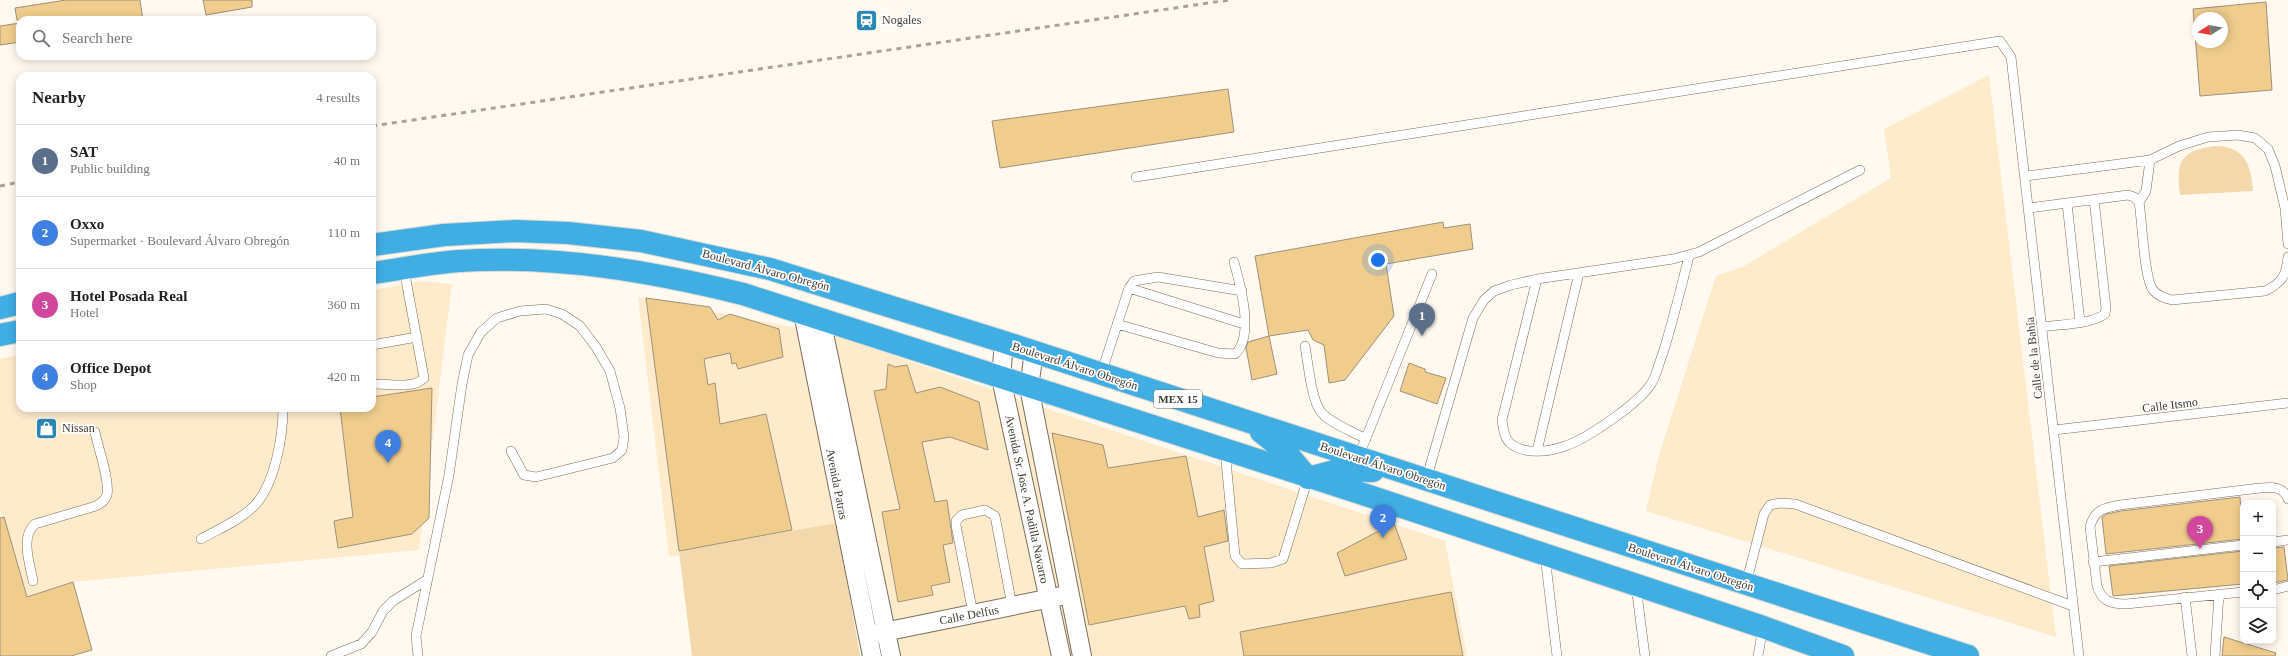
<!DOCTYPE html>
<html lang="en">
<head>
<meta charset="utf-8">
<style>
  :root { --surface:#fff; --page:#f6f6f6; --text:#222; --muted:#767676; --line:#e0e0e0; --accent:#ea580c }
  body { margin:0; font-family:Georgia,serif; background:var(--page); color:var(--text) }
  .controls { position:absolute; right:12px; bottom:12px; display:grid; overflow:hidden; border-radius:8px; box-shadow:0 2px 10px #0003 }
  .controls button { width:36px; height:36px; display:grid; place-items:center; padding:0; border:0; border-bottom:1px solid var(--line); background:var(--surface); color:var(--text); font:20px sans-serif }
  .compass { position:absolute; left:2192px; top:12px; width:36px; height:36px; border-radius:50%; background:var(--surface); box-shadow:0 2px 10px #0003; rotate:259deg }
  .you { position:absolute; left:1378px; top:260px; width:14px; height:14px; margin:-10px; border:3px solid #fff; border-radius:50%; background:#1a73e8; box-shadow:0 0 0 6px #1a73e833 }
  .badge { display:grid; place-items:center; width:26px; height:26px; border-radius:50%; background:var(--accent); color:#fff; font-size:13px; font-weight:700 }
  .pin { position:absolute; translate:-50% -33px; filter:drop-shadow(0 1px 2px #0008) }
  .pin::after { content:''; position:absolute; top:21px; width:14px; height:12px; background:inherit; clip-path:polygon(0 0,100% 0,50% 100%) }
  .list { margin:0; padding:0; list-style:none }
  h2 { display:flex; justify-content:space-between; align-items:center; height:52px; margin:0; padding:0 16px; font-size:17px }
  h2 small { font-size:13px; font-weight:400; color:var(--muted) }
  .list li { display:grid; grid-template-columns:26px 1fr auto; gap:12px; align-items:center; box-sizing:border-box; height:72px; padding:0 16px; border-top:1px solid var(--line) }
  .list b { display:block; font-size:15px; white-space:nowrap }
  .list p { margin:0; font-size:13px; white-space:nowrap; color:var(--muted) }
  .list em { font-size:13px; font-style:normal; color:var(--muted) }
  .icon { flex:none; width:22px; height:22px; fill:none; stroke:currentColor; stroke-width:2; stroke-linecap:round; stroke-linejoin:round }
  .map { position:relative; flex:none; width:2288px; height:656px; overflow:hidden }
  .search { position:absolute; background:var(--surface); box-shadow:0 2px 10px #0003; left:16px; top:16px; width:360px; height:44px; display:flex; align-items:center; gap:10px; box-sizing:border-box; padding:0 14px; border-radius:12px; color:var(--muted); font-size:15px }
  .panel { position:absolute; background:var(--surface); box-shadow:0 2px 10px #0003; left:16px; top:72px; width:360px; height:340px; border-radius:12px }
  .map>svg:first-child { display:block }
  .built { fill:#fdebcc }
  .green { fill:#f2d8ab }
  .building { fill:#f0cd8d; stroke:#9e917b; fill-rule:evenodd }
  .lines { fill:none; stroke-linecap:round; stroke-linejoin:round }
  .lane-casing { stroke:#7a6e59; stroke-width:10 }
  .street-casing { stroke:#7a6e59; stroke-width:20 }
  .highway-casing { stroke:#d9d8d6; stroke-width:24 }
  .lane { stroke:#fff; stroke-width:9 }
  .street { stroke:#fff; stroke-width:18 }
  .highway { stroke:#40ade3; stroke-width:22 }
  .rail { stroke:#a9a39a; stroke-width:3; stroke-dasharray:5 5; stroke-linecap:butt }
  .labels { text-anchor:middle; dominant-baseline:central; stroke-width:3.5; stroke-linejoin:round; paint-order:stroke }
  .shield { fill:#fff; stroke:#797670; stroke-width:1 }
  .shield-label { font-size:11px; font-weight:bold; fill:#403b32 }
  .poi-label { font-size:12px; fill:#403b32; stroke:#fff; text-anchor:start }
  .street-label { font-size:12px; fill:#403b32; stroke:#fff }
</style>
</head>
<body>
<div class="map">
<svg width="2288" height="656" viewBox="0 0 2288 656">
  <rect width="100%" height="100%" fill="#fff9ef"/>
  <path class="built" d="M1989,75L2056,637L1646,511L1659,455L1716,276L1744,266L1891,178L1884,129Z
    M422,281L452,284L419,550L73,582L27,597L0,509V359L20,355V408H372V290Z
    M638,297L837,336L1048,409L1445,541L1467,656H901L873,519L669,557Z"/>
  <path class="green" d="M2215,146C2245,146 2251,165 2253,191L2180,195C2176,161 2180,151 2215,146Z
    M837,523L860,656H692L679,551Z"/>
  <path class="building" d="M66,0H140L143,20H17L15,8Z
    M203,0H252V7L206,15Z
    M2266,2L2272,90L2200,96L2193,9ZM2198,18H2222V42H2198Z
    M20,23V42L0,45V26Z
    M1228,89L1234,132L1000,168L992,121Z
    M1443,222L1444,228L1470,224L1473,249L1386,264L1394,316L1345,380L1329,383L1324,345L1313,340L1308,330L1269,336L1255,256Z
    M646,298L710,307L718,320L730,314L779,329L783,357L738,369L736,363L732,364L730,353L704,359L708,385L715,383L720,424L766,414L792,530L679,551Z
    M1269,336L1277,374L1252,380L1246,348L1248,342Z
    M1409,363L1425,369V372L1446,378L1437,404L1400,391Z
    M888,364L895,367L907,365L916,393L940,387L979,402L988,450L950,437L922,442L935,502L947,500L953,543L943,545L950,582L931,586L933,595L898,602L882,512L900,509L874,391L886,389Z
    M432,388L429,518L412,534L338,548L334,521L353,517L340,408H372V397Z
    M1052,433L1103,445L1108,468L1186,456L1198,517L1224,510L1228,541L1204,547L1214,601L1199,605L1200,617L1189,619L1185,606L1089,625Z
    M2240,497L2243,539L2106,554L2102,517L2107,514L2121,511Z
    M4,517L27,597L73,582L92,650L71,656H0V518Z
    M1394,523L1407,559L1345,576L1337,553Z
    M2284,547L2288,580L2273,583V548Z
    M2243,551V584L2113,596L2109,566Z
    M1451,592L1463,656H1244L1240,632Z
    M2224,637L2276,653L2275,656H2222Z"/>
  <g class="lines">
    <defs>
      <path id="lane" d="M2026,176L2150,160L2179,146L2208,137L2238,135L2255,138L2268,149L2275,166L2285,208L2288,244
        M1136,177L2000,41L2011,57L2079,656
        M2139,202L2146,191L2150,160
        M2067,203L2080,322
        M2029,208L2128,195L2134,197L2139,202C2142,219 2144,279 2153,290C2158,296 2164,298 2172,300L2265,291C2282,283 2286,276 2288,257
        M1537,279L1502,420C1503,427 1504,438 1510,443C1524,455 1549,452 1565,446C1587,439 1639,403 1651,384C1657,375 1659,362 1663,353C1673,321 1681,288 1689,256
        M1129,288L1244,324
        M1117,324L1218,353L1235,354C1255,336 1240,284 1234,262
        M2042,327C2061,324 2089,325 2105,314L2106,308L2094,199
        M372,345L417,337
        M1305,346C1308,362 1311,399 1321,412C1331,424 1352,431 1366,439
        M1101,374L1129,288L1134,281L1158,277L1242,291
        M372,383L376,384C390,384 414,389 424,378L404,269
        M2054,430L2288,403
        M1225,450L1235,556L1242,564L1271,563L1283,559L1308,478
        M1537,451L1579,273
        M1358,458L1432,274
        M1426,480L1473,318L1484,300L1494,291L1511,285L1537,279L1673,259L1699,252L1860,170
        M201,539C218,529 239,521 253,507C275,486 283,436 283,408
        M2273,542L2288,540
        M1545,556L1557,656
        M2093,562L2243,545
        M33,581C30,564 20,537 35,524L96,506C101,503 105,501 107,495C110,480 98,448 95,432
        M1746,584L1764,514L1770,505L1780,503L1795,504L2073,606
        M1636,586L1645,656
        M2273,590L2288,586
        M2243,592L2126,604C2110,604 2102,601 2097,586L2090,527C2094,510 2104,508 2120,505L2260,488C2273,487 2283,486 2288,499
        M2185,597L2192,656
        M973,614L956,525V521L962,515L985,510L995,516L1012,606
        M331,656L361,644L372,632L383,611L393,601L428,579
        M418,656L416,636L449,475L462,384L468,355L481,332L497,318L520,311L546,309L562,314L580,326L596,347L610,371L620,408L624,437L622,450L613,458L536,477L524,475L511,451
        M1758,656L1763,627
        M2215,656L2219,594"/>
      <path id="street" d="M803,313L872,656
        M821,319L891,656
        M1004,342L1001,378L1061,656
        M1034,352L1029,387L1082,656
        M874,634L1061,596"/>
      <path id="highway" d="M372,245L444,235L515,231L568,233L641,241L770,269L1004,342L1968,656
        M372,273C401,269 430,263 459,261C556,255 650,271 743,294L1363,494L1763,627L1843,656
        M0,308L20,303
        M0,335L20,331
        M1261,432L1286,452L1308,478L1339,470L1373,471"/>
    </defs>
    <use href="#lane" class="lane-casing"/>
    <use href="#street" class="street-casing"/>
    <use href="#highway" class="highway-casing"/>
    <use href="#lane" class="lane"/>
    <use href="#street" class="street"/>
    <use href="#highway" class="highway"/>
    <path class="rail" d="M372,126L1229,0
      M0,186L20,182"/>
  </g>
  <defs>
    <symbol id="station-square" viewBox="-11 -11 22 22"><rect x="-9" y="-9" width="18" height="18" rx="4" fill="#2a86b3" stroke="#fff"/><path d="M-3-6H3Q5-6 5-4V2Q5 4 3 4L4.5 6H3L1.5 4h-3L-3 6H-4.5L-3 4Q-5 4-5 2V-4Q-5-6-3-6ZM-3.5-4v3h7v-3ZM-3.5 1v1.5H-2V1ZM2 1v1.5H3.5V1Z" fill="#fff"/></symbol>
    <symbol id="shop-square" viewBox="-11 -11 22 22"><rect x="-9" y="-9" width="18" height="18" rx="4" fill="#2a86b3" stroke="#fff"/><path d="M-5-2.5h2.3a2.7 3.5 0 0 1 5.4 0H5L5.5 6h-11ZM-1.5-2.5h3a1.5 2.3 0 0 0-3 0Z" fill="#fff"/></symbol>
  </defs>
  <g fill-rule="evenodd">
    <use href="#station-square" x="854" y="8" width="25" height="25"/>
    <use href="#shop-square" x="34" y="416" width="25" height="25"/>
  </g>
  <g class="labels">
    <rect class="shield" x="1154" y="390" width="48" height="18" rx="3"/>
    <g class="shield-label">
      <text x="1178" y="399">MEX 15</text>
    </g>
    <g class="poi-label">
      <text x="882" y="20">Nogales</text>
      <text x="62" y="428">Nissan</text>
    </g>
    <g class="street-label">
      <text transform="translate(766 270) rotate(15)">Boulevard Álvaro Obregón</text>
      <text transform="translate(2034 358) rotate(-96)">Calle de la Bahía</text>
      <text transform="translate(1075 366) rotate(18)">Boulevard Álvaro Obregón</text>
      <text transform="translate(2170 405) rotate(-7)">Calle Itsmo</text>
      <text transform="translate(1383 466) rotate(18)">Boulevard Álvaro Obregón</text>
      <text transform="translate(837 484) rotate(79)">Avenida Patras</text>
      <text transform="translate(1027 499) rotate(78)">Avenida Sr. Jose A. Padilla Navarro</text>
      <text transform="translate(1691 567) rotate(18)">Boulevard Álvaro Obregón</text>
      <text transform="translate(969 615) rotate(-11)">Calle Delfus</text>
    </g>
  </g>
</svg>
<div class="controls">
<button>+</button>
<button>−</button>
<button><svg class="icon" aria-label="locate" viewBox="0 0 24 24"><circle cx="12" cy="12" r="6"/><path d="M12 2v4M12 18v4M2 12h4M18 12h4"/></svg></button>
<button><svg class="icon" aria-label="layers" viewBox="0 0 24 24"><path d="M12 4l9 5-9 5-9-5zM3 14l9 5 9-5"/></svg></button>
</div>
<svg class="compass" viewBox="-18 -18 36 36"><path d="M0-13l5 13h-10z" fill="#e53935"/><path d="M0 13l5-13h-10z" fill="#767676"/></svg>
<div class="you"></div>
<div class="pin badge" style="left:1422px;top:336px;background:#5c6f8a">1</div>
<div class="pin badge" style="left:1383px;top:538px;background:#3f7fe0">2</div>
<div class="pin badge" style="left:2200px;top:549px;background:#d1479c">3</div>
<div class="pin badge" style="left:388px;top:463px;background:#3f7fe0">4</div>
<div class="search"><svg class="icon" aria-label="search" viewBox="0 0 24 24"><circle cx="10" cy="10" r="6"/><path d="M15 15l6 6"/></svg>Search here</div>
<section class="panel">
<h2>Nearby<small>4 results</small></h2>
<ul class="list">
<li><span class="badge" style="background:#5c6f8a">1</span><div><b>SAT</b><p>Public building</p></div><em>40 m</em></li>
<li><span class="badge" style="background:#3f7fe0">2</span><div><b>Oxxo</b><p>Supermarket · Boulevard Álvaro Obregón</p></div><em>110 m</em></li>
<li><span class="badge" style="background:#d1479c">3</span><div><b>Hotel Posada Real</b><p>Hotel</p></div><em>360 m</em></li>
<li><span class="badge" style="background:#3f7fe0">4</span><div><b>Office Depot</b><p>Shop</p></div><em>420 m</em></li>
</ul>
</section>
</div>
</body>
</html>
